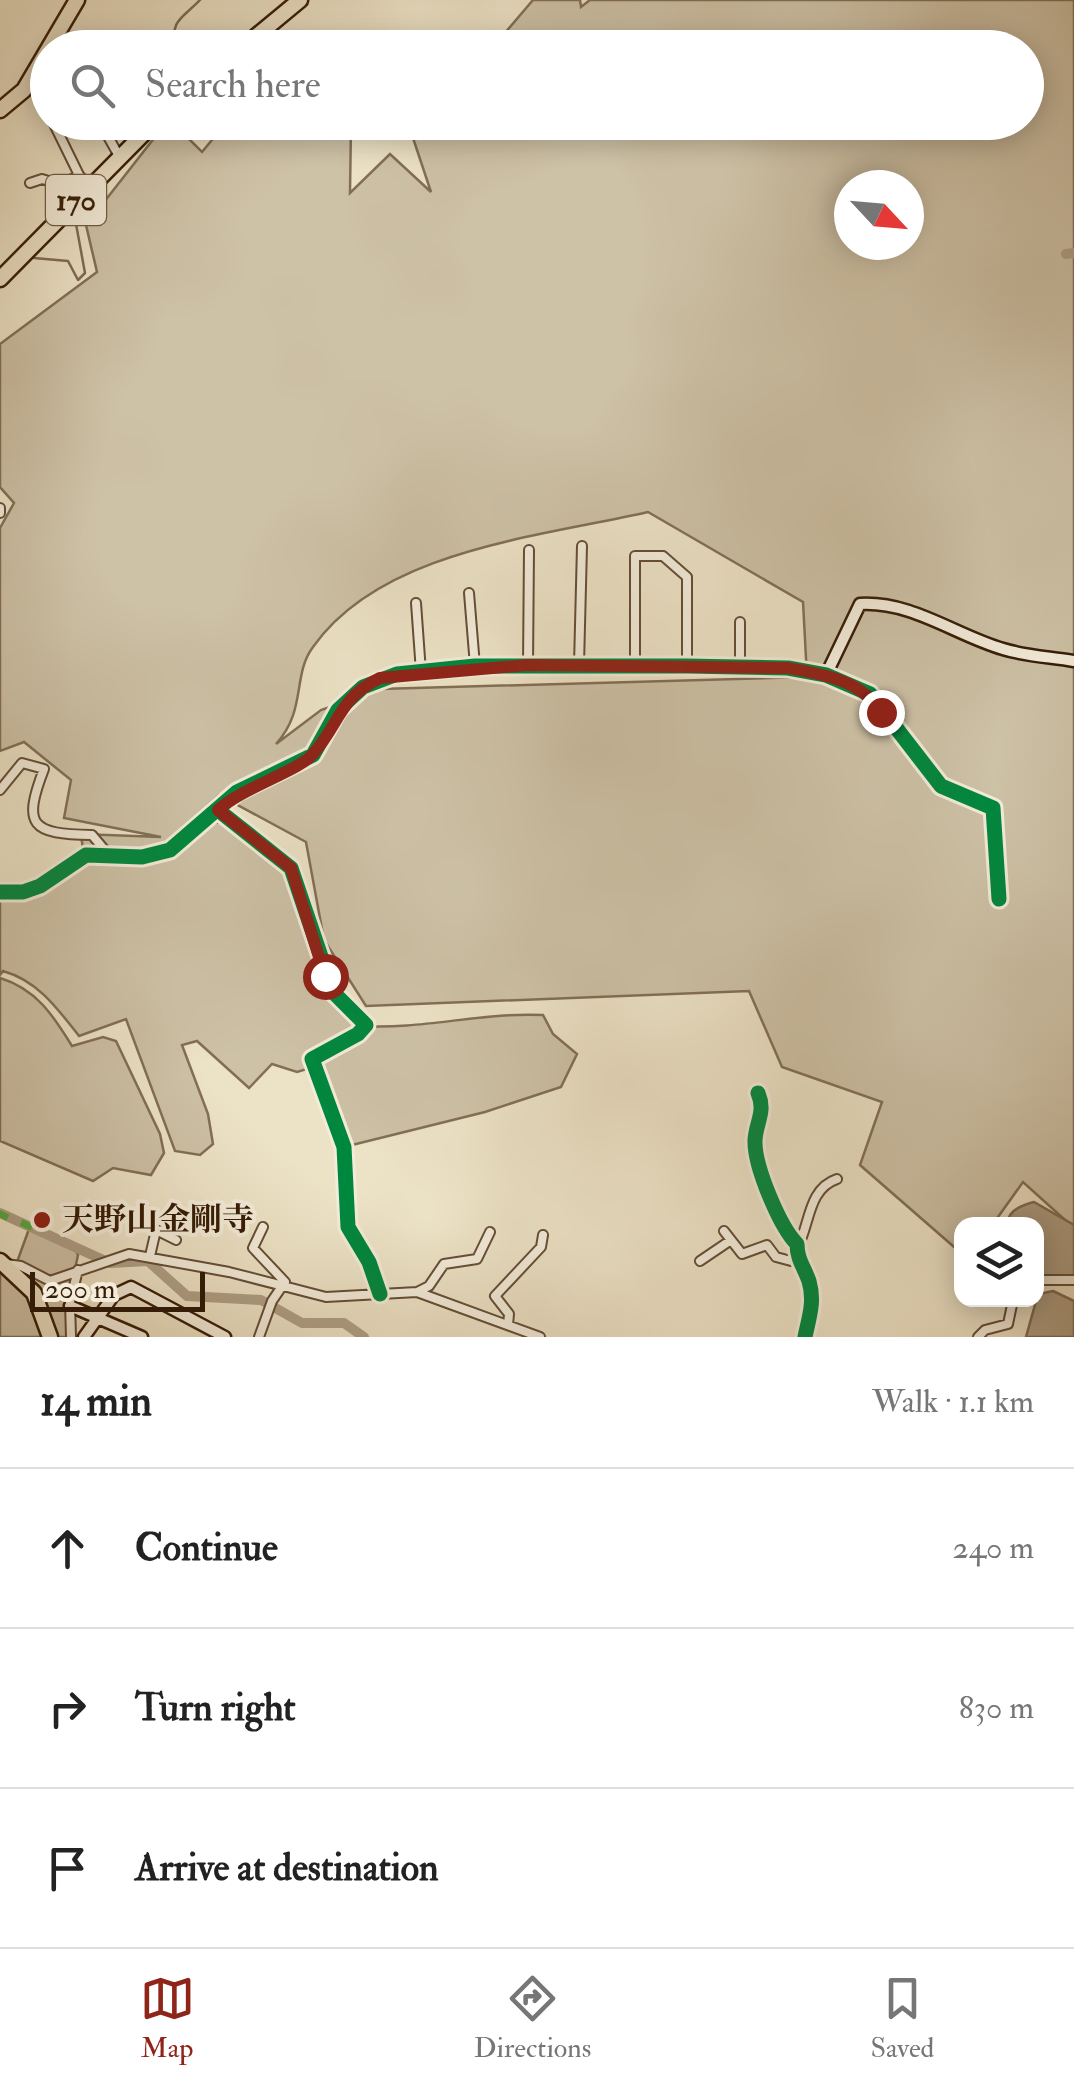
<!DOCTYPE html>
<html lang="en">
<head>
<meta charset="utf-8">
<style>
  :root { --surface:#fff; --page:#f6f6f6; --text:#222; --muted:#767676; --line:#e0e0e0; --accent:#8f2418 }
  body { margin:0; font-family:"IM FELL Double Pica","Noto Serif JP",serif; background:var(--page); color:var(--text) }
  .controls { position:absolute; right:30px; bottom:30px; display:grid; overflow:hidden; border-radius:20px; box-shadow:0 5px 25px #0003 }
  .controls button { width:90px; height:90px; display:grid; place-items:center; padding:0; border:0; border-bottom:2px solid var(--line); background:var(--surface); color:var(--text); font:50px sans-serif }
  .compass { position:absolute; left:834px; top:170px; width:90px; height:90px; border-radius:50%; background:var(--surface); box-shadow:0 5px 25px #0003; rotate:116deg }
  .scale { position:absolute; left:30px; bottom:25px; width:175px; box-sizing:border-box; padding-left:10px; border:5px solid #361d07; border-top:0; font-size:28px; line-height:35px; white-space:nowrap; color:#361d07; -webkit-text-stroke:8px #f3ecda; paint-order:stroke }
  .stop { position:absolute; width:30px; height:30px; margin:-22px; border:8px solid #8f2418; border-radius:50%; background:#fff }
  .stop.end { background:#8f2418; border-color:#fff; box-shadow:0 2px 10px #0008 }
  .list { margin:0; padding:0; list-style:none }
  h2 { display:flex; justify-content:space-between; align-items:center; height:130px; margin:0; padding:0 40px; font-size:42px }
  h2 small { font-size:32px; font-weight:400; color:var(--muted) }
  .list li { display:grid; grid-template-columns:65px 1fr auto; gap:30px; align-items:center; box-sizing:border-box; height:160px; padding:0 40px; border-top:2px solid var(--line) }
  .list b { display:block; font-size:38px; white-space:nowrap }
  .list em { font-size:32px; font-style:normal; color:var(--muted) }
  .icon { flex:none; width:55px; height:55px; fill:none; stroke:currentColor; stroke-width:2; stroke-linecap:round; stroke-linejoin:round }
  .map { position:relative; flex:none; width:1074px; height:1337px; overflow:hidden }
  .search { position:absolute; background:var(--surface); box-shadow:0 5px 25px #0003; left:30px; right:30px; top:30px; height:110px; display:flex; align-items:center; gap:25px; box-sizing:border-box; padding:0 35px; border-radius:55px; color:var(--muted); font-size:38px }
  .sheet { height:610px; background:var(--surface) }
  nav { display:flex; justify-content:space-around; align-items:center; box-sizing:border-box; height:140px; border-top:2px solid var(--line); background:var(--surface); font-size:28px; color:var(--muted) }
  nav a { display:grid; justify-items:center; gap:5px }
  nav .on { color:var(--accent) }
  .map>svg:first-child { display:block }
  .green { fill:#cdc1a6; stroke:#826f56; stroke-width:2.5; fill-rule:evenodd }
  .water { fill:#ae9f85; stroke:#7e6b53; stroke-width:2.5 }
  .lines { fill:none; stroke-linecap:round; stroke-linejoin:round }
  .stream { stroke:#7e6b53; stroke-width:2.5 }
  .river { stroke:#ae9f85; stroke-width:10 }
  .street-casing { stroke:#644e37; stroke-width:12 }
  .secondary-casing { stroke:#361d07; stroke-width:15 }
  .highway-casing { stroke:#361d07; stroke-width:19 }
  .street { stroke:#f3ecda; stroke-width:8 }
  .secondary { stroke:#f3ecda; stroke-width:10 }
  .highway { stroke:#ece2c6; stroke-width:14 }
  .quiet { stroke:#55a941; stroke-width:12; stroke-dasharray:25 12; stroke-linecap:butt }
  .cycleway-casing { stroke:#f3ecda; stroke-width:21 }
  .cycleway { stroke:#00873e; stroke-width:15 }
  .route { stroke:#8f2418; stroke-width:12 }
  .poi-dot { fill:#8f2418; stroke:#f3ecda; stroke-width:4 }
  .labels { text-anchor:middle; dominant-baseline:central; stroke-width:8; stroke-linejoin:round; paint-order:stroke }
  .shield { fill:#f3ecda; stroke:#6f5b46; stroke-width:2.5 }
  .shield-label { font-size:30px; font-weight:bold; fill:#361d07 }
  .poi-label { font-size:32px; font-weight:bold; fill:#361d07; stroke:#f3ecda; text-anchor:start }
</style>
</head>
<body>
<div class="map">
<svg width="1074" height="1337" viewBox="0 0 1074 1337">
  <rect width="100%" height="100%" fill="#ece2c6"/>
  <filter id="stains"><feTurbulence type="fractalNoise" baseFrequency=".002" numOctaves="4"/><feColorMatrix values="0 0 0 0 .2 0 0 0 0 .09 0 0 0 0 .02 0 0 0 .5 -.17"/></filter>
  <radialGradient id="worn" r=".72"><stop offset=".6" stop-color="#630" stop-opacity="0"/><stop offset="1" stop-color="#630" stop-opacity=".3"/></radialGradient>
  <path class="green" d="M533,0H580L581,7L590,0H1074V1228L1023,1182L993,1224H962L961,1253L860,1165L882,1102L782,1067L749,991L366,1006L324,940L306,842L219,795L170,838L176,852L212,823L226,822L282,862L295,880L324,982L332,999L360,1026C422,1030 481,1012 543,1015L553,1034L577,1054L561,1087L485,1112L348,1146L320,1065L297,1072L272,1064L249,1088L197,1041L182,1045L208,1114L213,1144L200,1155L175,1151L126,1019L79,1036C57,1008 38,981 3,971L0,975V896L11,899L85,866L81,834L161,837L64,818L71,780L24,742L0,751V528L14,503L0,487V344L97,272L86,225L166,123H173L202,152L226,123H351L350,193L390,154L431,192L413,138L427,123L1026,122V48L493,47ZM849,185H909V245H849ZM648,512L803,602L807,677L380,689L321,710L276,744C307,710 292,675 313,647C381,550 539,537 648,512Z
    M0,978C36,989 53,1015 72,1046L103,1037L116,1041L160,1134L164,1153L151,1175L113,1168L93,1181L0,1141Z
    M29,1229L74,1247L78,1255L75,1269L54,1278L17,1262Z
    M0,1266L28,1291L46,1337H0Z
    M17,1266L37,1278L73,1276L67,1337H53Z"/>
  <path class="water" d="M1034,1202L1074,1225V1276L1037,1277L1036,1224H1008C1007,1211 1022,1205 1034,1202Z
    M1053,1291L1074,1301V1337H1026L1038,1294Z"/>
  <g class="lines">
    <path class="stream" d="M176,48C169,20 183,18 200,0
      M34,258L68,261L78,280L85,273L74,213"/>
    <path class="river" d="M1066,254L1074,253
      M0,1213L110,1263L148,1261L187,1296L261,1300L302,1323H344L364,1337"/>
    <defs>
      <path id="street" d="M48,96L39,98L48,105
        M53,122L79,175L89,186
        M91,122L106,133L119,156
        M30,183L42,179L62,185L79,175
        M0,508V513
        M469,593L475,666
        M416,603L421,672
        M740,622V668
        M528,665L529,550
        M579,665L582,546
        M635,665V556H663L687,577V666
        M870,694L941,786L993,808L999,899
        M0,790L22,763L44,769C22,826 31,834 92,835L109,855
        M218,810L291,868L333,992L366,1025L358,1034L312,1059L344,1147L348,1227L369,1262L380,1294
        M758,1093C766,1112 756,1122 755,1140C754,1166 780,1227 797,1244C797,1259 804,1267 809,1281C815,1302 809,1317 805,1337
        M724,1231L742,1254L767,1245L776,1257L791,1261L796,1257
        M797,1248C810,1227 807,1189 837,1179
        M150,1256L156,1230L176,1240
        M700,1261L731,1240
        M6,1264L21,1266L50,1281L129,1254L229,1272L326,1297L417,1292L540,1337
        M1036,1280H1074
        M417,1292L429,1286L444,1264L477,1259L490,1232
        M508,1325L509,1314L495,1296L541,1247L543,1235
        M71,1337L70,1302L78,1270
        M259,1337L272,1301L285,1282L253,1248L263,1227
        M978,1337L985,1330L1008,1324L1013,1300"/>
      <path id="secondary" d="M826,675L860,604C912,601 955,635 1003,649C1025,656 1051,657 1074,661
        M0,892H23L40,886L86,855L142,857L170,850L237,792L313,755L338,710L363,687L381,678L475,666L788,668L826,675L870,694
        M70,1306L142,1337
        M84,1337L114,1295L131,1287L225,1337"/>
      <path id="highway" d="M242,48L300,0
        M0,110L24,90L77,0
        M0,279L155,122
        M0,1261L34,1293L50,1337"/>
    </defs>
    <use href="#street" class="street-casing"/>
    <use href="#secondary" class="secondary-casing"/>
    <use href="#highway" class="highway-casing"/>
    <use href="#street" class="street"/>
    <use href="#secondary" class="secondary"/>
    <use href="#highway" class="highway"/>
    <path class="quiet" d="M1,1218L4,1212
      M25,1228L28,1222"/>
    <defs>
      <path id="cycleway" d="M218,810L291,868L333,992L366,1025L358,1034L312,1059L344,1147L348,1227L369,1262L380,1294
        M0,892H23L40,886L86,855L142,857L170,850L237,792L313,755L338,710L363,687L397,674L475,666H687L788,668L826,675L870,694L941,786L993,808L999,899
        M758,1093C766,1112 756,1122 755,1140C754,1166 780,1227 797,1244C797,1259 804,1267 809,1281C815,1302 809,1317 805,1337"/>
    </defs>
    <use href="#cycleway" class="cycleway-casing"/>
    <use href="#cycleway" class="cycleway"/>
  </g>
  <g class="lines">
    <path class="route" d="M325,976L291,868L218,810C242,788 300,770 313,754C340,723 339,698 380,678L528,665L788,668C823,674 861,680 881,712"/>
  </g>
  <circle class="poi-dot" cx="42" cy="1220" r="10"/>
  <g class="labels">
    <rect class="shield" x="46" y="175" width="60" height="50" rx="8"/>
    <g class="shield-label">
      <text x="76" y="200">170</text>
    </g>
    <g class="poi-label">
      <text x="62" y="1220">天野山金剛寺</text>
    </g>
  </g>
  <rect width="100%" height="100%" filter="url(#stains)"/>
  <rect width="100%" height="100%" fill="url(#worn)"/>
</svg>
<div class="controls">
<button><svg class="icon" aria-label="layers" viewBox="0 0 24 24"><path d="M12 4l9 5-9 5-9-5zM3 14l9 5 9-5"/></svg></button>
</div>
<svg class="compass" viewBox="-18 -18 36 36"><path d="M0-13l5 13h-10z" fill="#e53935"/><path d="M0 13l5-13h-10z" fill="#767676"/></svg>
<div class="scale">200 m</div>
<div class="stop" style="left:325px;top:976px"></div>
<div class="stop end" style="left:881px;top:712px"></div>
<div class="search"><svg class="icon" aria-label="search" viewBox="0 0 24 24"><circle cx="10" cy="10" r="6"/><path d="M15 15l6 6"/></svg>Search here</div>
</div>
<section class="sheet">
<h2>14 min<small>Walk · 1.1 km</small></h2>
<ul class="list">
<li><svg class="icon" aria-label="ahead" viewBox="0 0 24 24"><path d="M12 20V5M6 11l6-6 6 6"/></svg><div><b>Continue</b></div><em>240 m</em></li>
<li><svg class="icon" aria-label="right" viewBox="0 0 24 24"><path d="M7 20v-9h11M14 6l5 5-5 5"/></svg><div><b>Turn right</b></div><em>830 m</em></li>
<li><svg class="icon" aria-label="arrive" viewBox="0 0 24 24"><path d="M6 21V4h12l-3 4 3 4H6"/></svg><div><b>Arrive at destination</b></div></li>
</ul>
</section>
<nav>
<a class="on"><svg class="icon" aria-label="map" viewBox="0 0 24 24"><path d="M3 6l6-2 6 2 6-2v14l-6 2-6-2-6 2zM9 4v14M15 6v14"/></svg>Map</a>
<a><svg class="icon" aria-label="directions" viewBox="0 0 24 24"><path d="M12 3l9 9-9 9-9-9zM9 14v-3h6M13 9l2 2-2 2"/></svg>Directions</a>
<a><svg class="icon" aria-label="saved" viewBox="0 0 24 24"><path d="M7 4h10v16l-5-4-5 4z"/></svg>Saved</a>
</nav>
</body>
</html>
